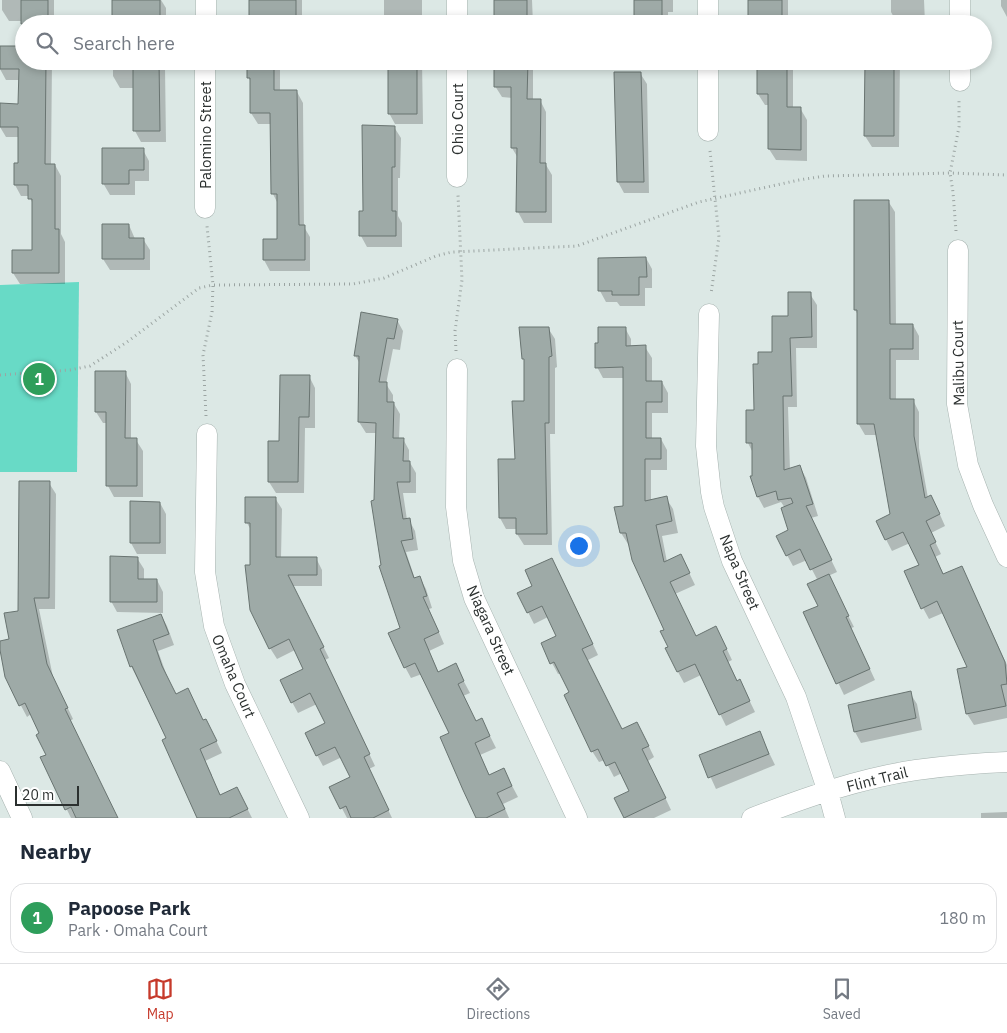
<!DOCTYPE html>
<html lang="en">
<head>
<meta charset="utf-8">
<style>
  :root { --surface:#fff; --page:#f6f6f7; --text:#1f2937; --muted:#747a83; --line:#e0e1e3; --accent:#c63a2b }
  body { margin:0; font-family:"IBM Plex Sans",sans-serif; background:var(--page); color:var(--text) }
  .scale { position:absolute; left:15px; bottom:12px; width:64px; box-sizing:border-box; padding-left:5px; border:2px solid #2b302f; border-top:0; font-size:14px; line-height:18px; white-space:nowrap; color:#2b302f; -webkit-text-stroke:4px #fff; paint-order:stroke }
  .you { position:absolute; left:578px; top:545px; width:18px; height:18px; margin:-12px; border:4px solid #fff; border-radius:50%; background:#1a73e8; box-shadow:0 0 0 8px #1a73e833 }
  .badge { display:grid; place-items:center; width:32px; height:32px; border-radius:50%; background:var(--accent); color:#fff; font-size:16px; font-weight:700 }
  .pin { position:absolute; translate:-50% -50%; border:2px solid #fff; box-shadow:0 1px 5px #0006 }
  .list { margin:0; padding:0; list-style:none }
  h2 { display:flex; justify-content:space-between; align-items:center; height:65px; margin:0; padding:0 20px; font-size:21px }
  h2 small { font-size:16px; font-weight:400; color:var(--muted) }
  .list li { display:grid; grid-template-columns:32px 1fr auto; gap:15px; align-items:center; box-sizing:border-box; height:70px; margin:0 10px 10px; padding:0 10px; border:1px solid var(--line); border-radius:15px }
  .list b { display:block; font-size:19px; white-space:nowrap }
  .list p { margin:0; font-size:16px; white-space:nowrap; color:var(--muted) }
  .list em { font-size:16px; font-style:normal; color:var(--muted) }
  .icon { flex:none; width:28px; height:28px; fill:none; stroke:currentColor; stroke-width:2; stroke-linecap:round; stroke-linejoin:round }
  .map { position:relative; flex:none; width:1007px; height:818px; overflow:hidden }
  .search { position:absolute; background:var(--surface); box-shadow:0 2px 8px #0003; left:15px; right:15px; top:15px; height:55px; display:flex; align-items:center; gap:12px; box-sizing:border-box; padding:0 18px; border-radius:28px; color:var(--muted); font-size:19px }
  .sheet { height:145px; background:var(--surface) }
  nav { display:flex; justify-content:space-around; align-items:center; box-sizing:border-box; height:70px; border-top:1px solid var(--line); background:var(--surface); font-size:14px; color:var(--muted) }
  nav a { display:grid; justify-items:center; gap:2px }
  nav .on { color:var(--accent) }
  .map>svg:first-child { display:block }
  .green { fill:#68dac6 }
  .shadow { fill:#0003 }
  .building { fill:#9eaaa7; stroke:#697471 }
  .lines { fill:none; stroke-linecap:round; stroke-linejoin:round }
  .minor-casing { stroke:#a7b3b0; stroke-width:21 }
  .path { stroke:#9ba4a2; stroke-width:3; stroke-dasharray:1 4; stroke-linecap:butt }
  .minor { stroke:#fff; stroke-width:20 }
  .labels { text-anchor:middle; dominant-baseline:central; stroke-width:4; stroke-linejoin:round; paint-order:stroke }
  .street-label { font-size:15px; fill:#2b302f; stroke:#fff }
</style>
</head>
<body>
<div class="map">
<svg width="1007" height="818" viewBox="0 0 1007 818">
  <rect width="100%" height="100%" fill="#dce8e5"/>
  <path class="green" d="M79,282L77,472H0V285Z"/>
  <path class="shadow" d="M2,0H54V24H24V61H52L51,165H55L61,176V234L65,242V284H20L13,273L33,251L34,206L29,196H21L15,185L19,165V137H6L0,127V105H20V80H6L0,69V47H22V21H9L2,10Z
    M114,0H161L166,8V24H113Z
    M250,0H302V24H250Z
    M384,0H422V24H384Z
    M495,0H532L533,24H495Z
    M635,0H673V12H668V24H630V16H635Z
    M750,0H788V24H750Z
    M891,0H924L925,23H897L891,12Z
    M1001,0H1007V17L1001,6Z
    M113,61H162L165,67L166,142H141L135,131L134,88H120L113,76Z
    M248,61H280V92H297L303,103L304,227L310,237V271H270L264,260L278,240V204L273,194L271,124H258L251,113V82L248,77Z
    M389,61H422L423,124H395L389,113Z
    M495,61H533V100H540L546,112V165L552,175V223H524L518,212V158L512,148V98L502,97L495,86Z
    M633,61H668V68H636Z
    M759,61H793V108H800L807,120V161L776,160L769,149L770,105H765L758,94Z
    M866,61H900L899,147H872L865,136Z
    M640,73L647,84L649,193H624L618,182Z
    M394,127L401,138L400,178H398V216L402,223V247H367L361,236L365,212Z
    M143,150L149,161V181H135V195H110L103,183Z
    M888,201L895,212L896,325H913L919,336V360H896V400H913L919,412V448L928,498L937,508L945,526L931,533L941,554L935,557L944,575L967,578L1007,665V718L974,725L967,714L958,670L969,668L943,613L929,619L923,608L920,565L910,543L892,551L877,522L892,515L877,435H865L858,423V315L855,310Z
    M129,225L135,239H143L150,250V270H110L103,259Z
    M646,258L652,269V288H645V306H620L617,302H606L600,291Z
    M810,294L817,305V348H796L797,407H788L790,470L800,467L806,478L818,516L811,518L837,572L828,576L854,627L851,628L875,680L844,695L805,613L819,606L818,581L807,560L793,566L787,555L790,531L785,508L781,502L764,508L758,497L753,477V453L748,443L755,411L759,365L773,353L789,317Z
    M397,320L403,331L400,350L393,349L386,384L393,395V402L400,414L399,439H403L409,450V461L416,473V493H403L407,520H409L415,531L418,550L406,552L415,579L420,578L426,589L432,608L429,609L444,644L429,651L439,673L461,676L470,693L463,696L476,722L482,720L496,748L480,755L490,776L509,780L518,797L503,804L509,818H478L451,733L422,674L411,678L405,667L402,628L382,566L375,501L377,433H366L359,422L360,364L355,355Z
    M548,328L555,339L557,367L555,368V434H550L552,545H524L517,534V529H506L500,518L516,460L526,402V362L524,359Z
    M625,328L631,339V347H645L652,358V382H662L668,393V413H652V439H661L667,450V470H651V501L666,498L673,509L678,533L662,536L667,562L681,556L695,585L675,594L696,637L722,639L732,660L728,662L738,682L740,681L755,712L726,726L701,675L684,683L678,672L667,649L669,647L665,630L629,544H628L621,533L624,507V378H603L597,367Z
    M97,372H125L131,384V440H136L143,451V497H114L108,486V423H103L96,412Z
    M309,376L315,388V428H305L304,493H276L269,482L280,442Z
    M49,483L56,494L55,609H39L53,677L73,719L70,721L117,818H71L42,758L47,755L41,734L31,714L27,717L6,677L0,642L11,640L20,612Z
    M275,498L282,509L281,558H316L322,570V586H293L329,658L325,660L375,766L369,769L392,818H347L331,787L352,777L342,757L323,766L317,755L327,724L317,704L298,713L292,702L305,669L295,650L277,659L270,648L251,566V530L247,523Z
    M160,503L166,514V554H137L131,543Z
    M137,558L144,569V580H157L163,592V613L117,612L111,601Z
    M558,570L598,655L588,660L622,730L643,734L654,757L648,761L671,810L654,818H625L616,798L631,791L622,773L614,777L605,760L599,762L592,751L570,693L561,673L558,674L552,663L558,637L548,617L534,624L528,612L534,586Z
    M161,615L167,626L174,645L158,651L168,679L176,695L212,732L222,753L205,761L212,775L211,776L221,796L243,800L252,818H199L167,739L131,666Z
    M910,693L917,704L922,730L861,743L855,732Z
    M759,732L775,765L716,789L701,756Z
    M1007,812V818H981V813Z"/>
  <path class="building" d="M21,0H48V24H21Z
    M112,0H160V19H112Z
    M249,0H296V19H249Z
    M494,0H527V24H494Z
    M634,0H662V24H634Z
    M748,0H782V24H748Z
    M0,46H24V61H46L45,164H55V229H59V273H12V250H32V199H28V185H14V163H18V127H0V103L18,104L19,69H0Z
    M133,61H159L160,131H133Z
    M247,61H274V90H297L299,225H305V260H263V239H277V194H271L270,113H250V78H247Z
    M494,61H528L527,99H541L540,163H546V212H516L517,148H511V87H494Z
    M757,61H787V107H801V150L768,149V94H757Z
    M865,61H894V136H864Z
    M388,65H417V114H388Z
    M614,72H641L644,182H617Z
    M362,125L395,126V167H392V211H396V236H359V211H363Z
    M102,148H144V170H129V184H102Z
    M854,200H889L890,324H913V349H890V399H914V436L925,498L931,495L940,514L926,521L936,542L930,545L943,574L962,566L1005,662L1007,684L1001,685L1006,706L966,714L957,669L967,667L937,601L921,609L904,571L919,565L903,532L885,540L876,521L890,514L874,424H857V310H854Z
    M102,224H129V238H144V259H102Z
    M646,257L647,277H639V295H612V291H598V258Z
    M788,292H811L812,337L790,338L792,396H783L784,470L800,465L813,504L806,506L832,560L810,570L800,549L786,556L776,536L788,530L781,508L793,503L791,498L778,500L776,491L757,497L750,476H752V443H746V410H754L753,364H758V352H772V316H788Z
    M361,312L398,319L394,339L387,338L379,382H387V402H394L393,438H404L403,461H410V482H397L403,519L410,518L413,539L401,541L414,578L420,576L427,596L423,597L439,632L424,639L438,672L456,663L464,681L458,684L476,721L482,718L490,736L475,743L489,775L504,768L512,786L497,793L505,809L486,818H476L463,790L440,737L449,733L415,663L404,668L388,633L400,628L379,566L381,565L371,501L374,500L376,423L358,422L359,356H354Z
    M519,327H549L552,356L549,357V423H545L547,534H516V518H499L498,459H515L512,401H524V359H522Z
    M598,327H626V346L646,345V381H662V402H646V438H661V459H645V501L667,496L672,521L656,525L664,562L681,554L690,573L670,582L696,636L716,626L727,649L723,651L737,681L740,679L750,701L719,715L695,664L677,672L665,648L668,647L660,631L664,630L632,560L626,533H620L614,507L623,506V367L595,368V343H598Z
    M95,371H126L125,438H137V486H106V412H95Z
    M280,375H310L309,417H299L298,482H268V441H279Z
    M19,481H50L49,598H34L47,664L68,708L65,709L118,818H76L71,807L65,810L40,757L46,755L36,735L39,733L25,703L19,706L5,677L0,650V641L9,639L4,613L18,611Z
    M245,497H276V557H317V575H288L324,647L320,649L370,754L364,757L389,810L373,818H351L346,806L340,809L329,787L350,777L335,747L316,756L305,733L325,723L310,693L291,703L280,680L303,669L289,639L269,649L250,610L245,565H250V523H245Z
    M130,501L160,502V543H130Z
    M110,556L138,557V579H157V602H110Z
    M552,558L593,644L582,649L622,729L637,722L649,746L642,749L666,798L624,818L614,798L629,791L615,762L606,766L598,749L591,752L564,695L569,692L554,662L550,664L541,643L556,636L542,606L527,613L517,593L532,586L525,570Z
    M829,574L849,616L846,617L870,669L836,684L803,612L818,606L807,584Z
    M161,614L169,634L153,640L162,666L176,694L188,688L203,720L206,719L217,741L200,749L220,795L237,787L248,809L229,818H197L162,740L166,738L132,666L130,667L117,630Z
    M911,691L916,718L854,732L848,705Z
    M760,731L769,754L708,778L699,755Z"/>
  <g class="lines">
    <defs>
      <path id="minor" d="M960,0V24
        M206,24V0
        M457,24V0
        M708,24V0
        M960,61V81
        M708,131V61
        M457,177V61
        M205,208V61
        M958,250L957,404L968,465L983,505L1007,557
        M709,314L706,446L711,492L714,507L732,561L796,697L828,792L835,818
        M457,369L456,507L463,561L474,598L577,818
        M207,434L205,572L214,626L235,684L299,818
        M0,771L22,818
        M752,818C804,798 860,778 916,770C946,766 977,763 1007,762"/>
    </defs>
    <use href="#minor" class="minor-casing"/>
    <path class="path" d="M710,151L719,237L711,294
      M956,231L953,192L950,173L959,127V101
      M456,351L455,331L462,280L458,195
      M0,375L70,370L90,366L127,342L199,288L213,285L353,284L384,278L436,256L452,252L577,246L699,202L799,180L825,176L950,173L1007,175
      M206,416L203,355L212,312L213,285L207,226"/>
    <use href="#minor" class="minor"/>
  </g>
  <g class="labels">
    <g class="street-label">
      <text transform="translate(457 119) rotate(-90)">Ohio Court</text>
      <text transform="translate(205 135) rotate(-90)">Palomino Street</text>
      <text transform="translate(958 363) rotate(-91)">Malibu Court</text>
      <text transform="translate(740 572) rotate(67)">Napa Street</text>
      <text transform="translate(491 630) rotate(66)">Niagara Street</text>
      <text transform="translate(234 676) rotate(67)">Omaha Court</text>
      <text transform="translate(877 779) rotate(-14)">Flint Trail</text>
    </g>
  </g>
</svg>
<div class="scale">20 m</div>
<div class="you"></div>
<div class="pin badge" style="left:39px;top:379px;background:#2e9e5b">1</div>
<div class="search"><svg class="icon" aria-label="search" viewBox="0 0 24 24"><circle cx="10" cy="10" r="6"/><path d="M15 15l6 6"/></svg>Search here</div>
</div>
<section class="sheet">
<h2>Nearby<small></small></h2>
<ul class="list">
<li><span class="badge" style="background:#2e9e5b">1</span><div><b>Papoose Park</b><p>Park · Omaha Court</p></div><em>180 m</em></li>
</ul>
</section>
<nav>
<a class="on"><svg class="icon" aria-label="map" viewBox="0 0 24 24"><path d="M3 6l6-2 6 2 6-2v14l-6 2-6-2-6 2zM9 4v14M15 6v14"/></svg>Map</a>
<a><svg class="icon" aria-label="directions" viewBox="0 0 24 24"><path d="M12 3l9 9-9 9-9-9zM9 14v-3h6M13 9l2 2-2 2"/></svg>Directions</a>
<a><svg class="icon" aria-label="saved" viewBox="0 0 24 24"><path d="M7 4h10v16l-5-4-5 4z"/></svg>Saved</a>
</nav>
</body>
</html>
